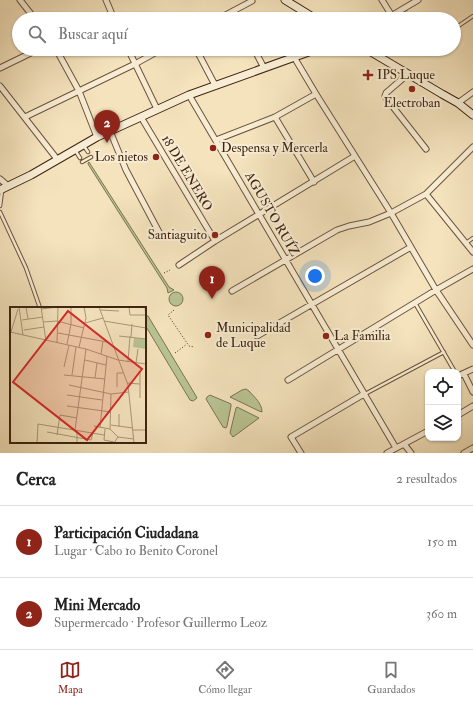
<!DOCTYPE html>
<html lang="es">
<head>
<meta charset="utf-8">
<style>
  :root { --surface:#fff; --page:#f6f6f6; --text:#222; --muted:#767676; --line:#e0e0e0; --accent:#8f2418 }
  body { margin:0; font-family:"IM FELL Double Pica",serif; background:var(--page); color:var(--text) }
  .controls { position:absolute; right:12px; bottom:12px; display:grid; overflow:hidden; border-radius:8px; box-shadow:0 1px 3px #0004 }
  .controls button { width:36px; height:36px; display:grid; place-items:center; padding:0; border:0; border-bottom:1px solid var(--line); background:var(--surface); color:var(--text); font:20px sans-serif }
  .you { position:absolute; left:315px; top:276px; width:14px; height:14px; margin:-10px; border:3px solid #fff; border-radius:50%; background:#1a73e8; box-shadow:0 0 0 6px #1a73e833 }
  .badge { display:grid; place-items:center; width:26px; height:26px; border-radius:50%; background:var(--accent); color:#fff; font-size:13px; font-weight:700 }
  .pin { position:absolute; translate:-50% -33px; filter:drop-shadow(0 1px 2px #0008) }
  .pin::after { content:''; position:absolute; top:21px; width:14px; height:12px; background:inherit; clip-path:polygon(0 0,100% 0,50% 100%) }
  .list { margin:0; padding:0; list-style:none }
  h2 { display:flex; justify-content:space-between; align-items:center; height:52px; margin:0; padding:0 16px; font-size:17px }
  h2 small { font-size:13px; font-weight:400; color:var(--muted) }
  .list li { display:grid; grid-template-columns:26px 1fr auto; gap:12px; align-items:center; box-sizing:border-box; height:72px; padding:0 16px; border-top:1px solid var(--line) }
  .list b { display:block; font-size:15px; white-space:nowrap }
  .list p { margin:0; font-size:13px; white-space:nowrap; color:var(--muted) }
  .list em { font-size:13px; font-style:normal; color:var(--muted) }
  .icon { flex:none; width:22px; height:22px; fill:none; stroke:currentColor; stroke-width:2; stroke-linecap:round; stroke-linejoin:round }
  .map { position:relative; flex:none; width:473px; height:453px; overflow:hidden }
  .search { position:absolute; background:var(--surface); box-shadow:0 1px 3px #0004; left:12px; right:12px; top:12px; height:44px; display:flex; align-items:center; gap:10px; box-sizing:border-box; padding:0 14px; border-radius:22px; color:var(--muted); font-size:15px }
  .sheet { height:196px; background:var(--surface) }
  nav { display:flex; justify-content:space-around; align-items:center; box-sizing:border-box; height:56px; border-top:1px solid var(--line); background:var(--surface); font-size:11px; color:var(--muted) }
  nav a { display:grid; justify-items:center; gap:2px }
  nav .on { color:var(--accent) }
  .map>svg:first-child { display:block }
  .green { fill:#b9c493; stroke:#7c7452 }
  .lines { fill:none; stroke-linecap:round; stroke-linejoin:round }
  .stream { stroke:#788075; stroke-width:1.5 }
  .lane-casing { stroke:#6c543c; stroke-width:4.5 }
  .street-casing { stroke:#6c543c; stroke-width:7 }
  .secondary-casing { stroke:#3e2411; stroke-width:9 }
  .path { stroke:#3e2411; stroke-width:1; stroke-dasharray:1 2; stroke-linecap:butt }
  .lane { stroke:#f8edd4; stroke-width:2.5 }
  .street { stroke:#f8edd4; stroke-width:5 }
  .secondary { stroke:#f8edd4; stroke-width:7 }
  .poi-dot { fill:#8f2418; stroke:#f8edd4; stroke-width:1.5 }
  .labels { text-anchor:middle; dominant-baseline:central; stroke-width:4; stroke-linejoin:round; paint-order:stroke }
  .poi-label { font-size:13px; fill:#3e2411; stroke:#f8edd4; text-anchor:start }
  .street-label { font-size:13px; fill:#3e2411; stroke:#f8edd4 }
  .inset-road { fill:none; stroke:#ab9778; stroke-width:1 }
  .view { fill:#d62828; fill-opacity:0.15; stroke:#d62828; stroke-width:2 }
  .inset-edge { fill:none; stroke:#3e2411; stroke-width:2 }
</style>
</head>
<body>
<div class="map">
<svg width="473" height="453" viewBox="0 0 473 453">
  <rect width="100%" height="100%" fill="#f4e3bd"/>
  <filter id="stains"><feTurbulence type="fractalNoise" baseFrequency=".005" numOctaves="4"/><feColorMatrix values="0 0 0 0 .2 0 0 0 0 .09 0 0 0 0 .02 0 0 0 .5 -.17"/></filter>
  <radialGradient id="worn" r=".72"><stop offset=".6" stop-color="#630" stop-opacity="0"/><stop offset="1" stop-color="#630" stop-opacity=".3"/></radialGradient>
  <path class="green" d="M89,162L169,287L174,290L168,293L167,288L88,164V163Z
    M169 299a7 7 0 1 1 14 0a7 7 0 1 1-14 0Z
    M145,315L148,316L196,396L197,398L193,401L190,400L145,325Z
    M246,389L249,391C254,397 262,403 262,412L259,411L230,397L242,390Z
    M210,395L231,404V406L227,426L226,428L223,427L206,399L207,397Z
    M237,407L259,418L233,437L230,433L236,408Z"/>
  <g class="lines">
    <path class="stream" d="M392,19L407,10"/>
    <defs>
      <path id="lane" d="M342,17L347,19
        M331,19L334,18
        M454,29L473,16
        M84,146L88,152
        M75,150L80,158
        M82,162L91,157
        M0,206L2,191
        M0,212L26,268L40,308
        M466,243L473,238
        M415,303L455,372
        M365,394L444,352"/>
      <path id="street" d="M20,0L35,19
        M106,0L114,19
        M382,0L392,16
        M233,11L238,19
        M218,19L252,1
        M386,19L418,0
        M56,49L79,91L97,137
        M128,49L157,109
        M196,49L215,85
        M254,49L264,68
        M294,57L316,94L391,213L436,290L473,345
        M0,68L39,49
        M408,74L386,93L385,96L386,98L426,149
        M0,86L57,159
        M189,95L396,448
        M458,103L473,92
        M25,117L135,64L162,49
        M141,117L215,241
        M275,117L314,182
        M110,131L126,170L160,234
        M216,140L275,117L316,94
        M0,179L8,186
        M426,194L473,252
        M179,265L215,241L355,156
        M232,291L337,230L349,226L369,222L391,213L426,194L473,147
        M257,336L411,247
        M464,374L473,392
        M458,376L473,369
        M288,380L436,290L473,269
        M458,415L473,406
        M404,444L411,453
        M301,453L291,437L364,394
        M387,453L428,431
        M464,453L473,448"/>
      <path id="secondary" d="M285,0L316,19
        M366,49L442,94L458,103L473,115
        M0,190L31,175L97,137L189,95L317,49"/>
    </defs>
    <use href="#lane" class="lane-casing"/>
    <use href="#street" class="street-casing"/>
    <use href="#secondary" class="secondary-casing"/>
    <path class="path" d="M164,273L170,270
      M174,310L168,315L189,346L194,347
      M175,353L187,344"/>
    <use href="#lane" class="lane"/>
    <use href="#street" class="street"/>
    <use href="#secondary" class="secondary"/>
  </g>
  <g class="poi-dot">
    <path d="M366 69h4v4h4v4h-4v4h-4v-4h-4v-4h4z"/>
    <circle cx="412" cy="89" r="4"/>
    <circle cx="213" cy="148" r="4"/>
    <circle cx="156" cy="157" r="4"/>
    <circle cx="215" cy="235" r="4"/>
    <circle cx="208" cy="335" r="4"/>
    <circle cx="326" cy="336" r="4"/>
  </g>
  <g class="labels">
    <g class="poi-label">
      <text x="377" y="75">IPS Luque</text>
      <text x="412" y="103" text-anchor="middle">Electroban</text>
      <text x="221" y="148">Despensa y Mercerla</text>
      <text x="148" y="157" text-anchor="end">Los nietos</text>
      <text x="207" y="235" text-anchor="end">Santiaguito</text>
      <text x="216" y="328">Municipalidad<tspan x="216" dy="15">de Luque</tspan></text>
      <text x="334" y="336">La Familia</text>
    </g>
    <g class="street-label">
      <text transform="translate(187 173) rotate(59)">18 DE ENERO</text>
      <text transform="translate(272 214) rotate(60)">AGUSTO RUÍZ</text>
    </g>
  </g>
  <g transform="translate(10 307)">
    <rect width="136" height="136" fill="#f4e3bd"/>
    <path d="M124,31L136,32V42L123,40Z" fill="#b9c493"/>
    <path class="inset-road" d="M9,0L13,28M16,0L18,12M31,0L36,34M89,0L118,78L124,136M119,0L120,8H135M135,0L136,14M31,2L48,0M90,3L109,4M12,13L33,10M94,14L136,21M33,15L47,14L74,21M75,16L93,11M14,23L34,20M0,25L76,42L108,53L136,57M1,25L8,2M48,26L97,35M109,29L136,32M121,30L122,17M47,36L48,0M57,37L61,17V0M69,40L76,11L74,0M91,47L93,34M75,53L96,58M118,55L120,29M126,56L128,42M54,60L59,38M54,68L95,72M62,68L66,40M85,71L87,56M117,76L130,77M59,78L101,87L118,85M107,80V66H113M57,88L92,93M130,91V65M57,99L101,105M109,107V120M101,118L123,121M84,119L100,122L108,130M90,121L97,49M95,122L94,133L104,135M100,122L101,87M65,123L76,42M67,123V136M123,123H136M37,125L81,133L83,126M47,128L50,108L67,111M27,136L28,117L94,128M104,136L108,130L124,132"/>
    <path class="view" d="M58,4L132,62L77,133L3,75Z"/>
    <rect width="136" height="136" class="inset-edge"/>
  </g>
  <rect width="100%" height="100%" filter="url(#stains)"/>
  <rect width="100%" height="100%" fill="url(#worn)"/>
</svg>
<div class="controls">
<button><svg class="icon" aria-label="locate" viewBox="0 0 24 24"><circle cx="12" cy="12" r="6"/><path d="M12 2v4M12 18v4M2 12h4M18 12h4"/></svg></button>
<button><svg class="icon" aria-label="layers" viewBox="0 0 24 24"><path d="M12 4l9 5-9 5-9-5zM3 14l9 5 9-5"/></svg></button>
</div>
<div class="you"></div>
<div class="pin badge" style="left:212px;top:299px">1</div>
<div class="pin badge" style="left:107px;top:143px">2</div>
<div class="search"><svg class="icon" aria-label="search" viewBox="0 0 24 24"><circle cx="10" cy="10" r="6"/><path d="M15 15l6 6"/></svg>Buscar aquí</div>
</div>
<section class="sheet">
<h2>Cerca<small>2 resultados</small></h2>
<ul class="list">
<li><span class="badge">1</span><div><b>Participación Ciudadana</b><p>Lugar · Cabo 1o Benito Coronel</p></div><em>150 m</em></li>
<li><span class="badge">2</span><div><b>Mini Mercado</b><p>Supermercado · Profesor Guillermo Leoz</p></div><em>360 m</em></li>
</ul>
</section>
<nav>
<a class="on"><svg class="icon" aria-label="map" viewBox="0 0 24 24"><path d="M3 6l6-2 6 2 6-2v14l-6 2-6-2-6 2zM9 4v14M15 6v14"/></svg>Mapa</a>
<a><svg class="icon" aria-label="directions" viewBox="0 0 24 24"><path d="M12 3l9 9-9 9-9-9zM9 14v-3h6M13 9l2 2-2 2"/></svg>Cómo llegar</a>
<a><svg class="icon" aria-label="saved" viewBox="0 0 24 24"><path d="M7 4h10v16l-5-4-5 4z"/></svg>Guardados</a>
</nav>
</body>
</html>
